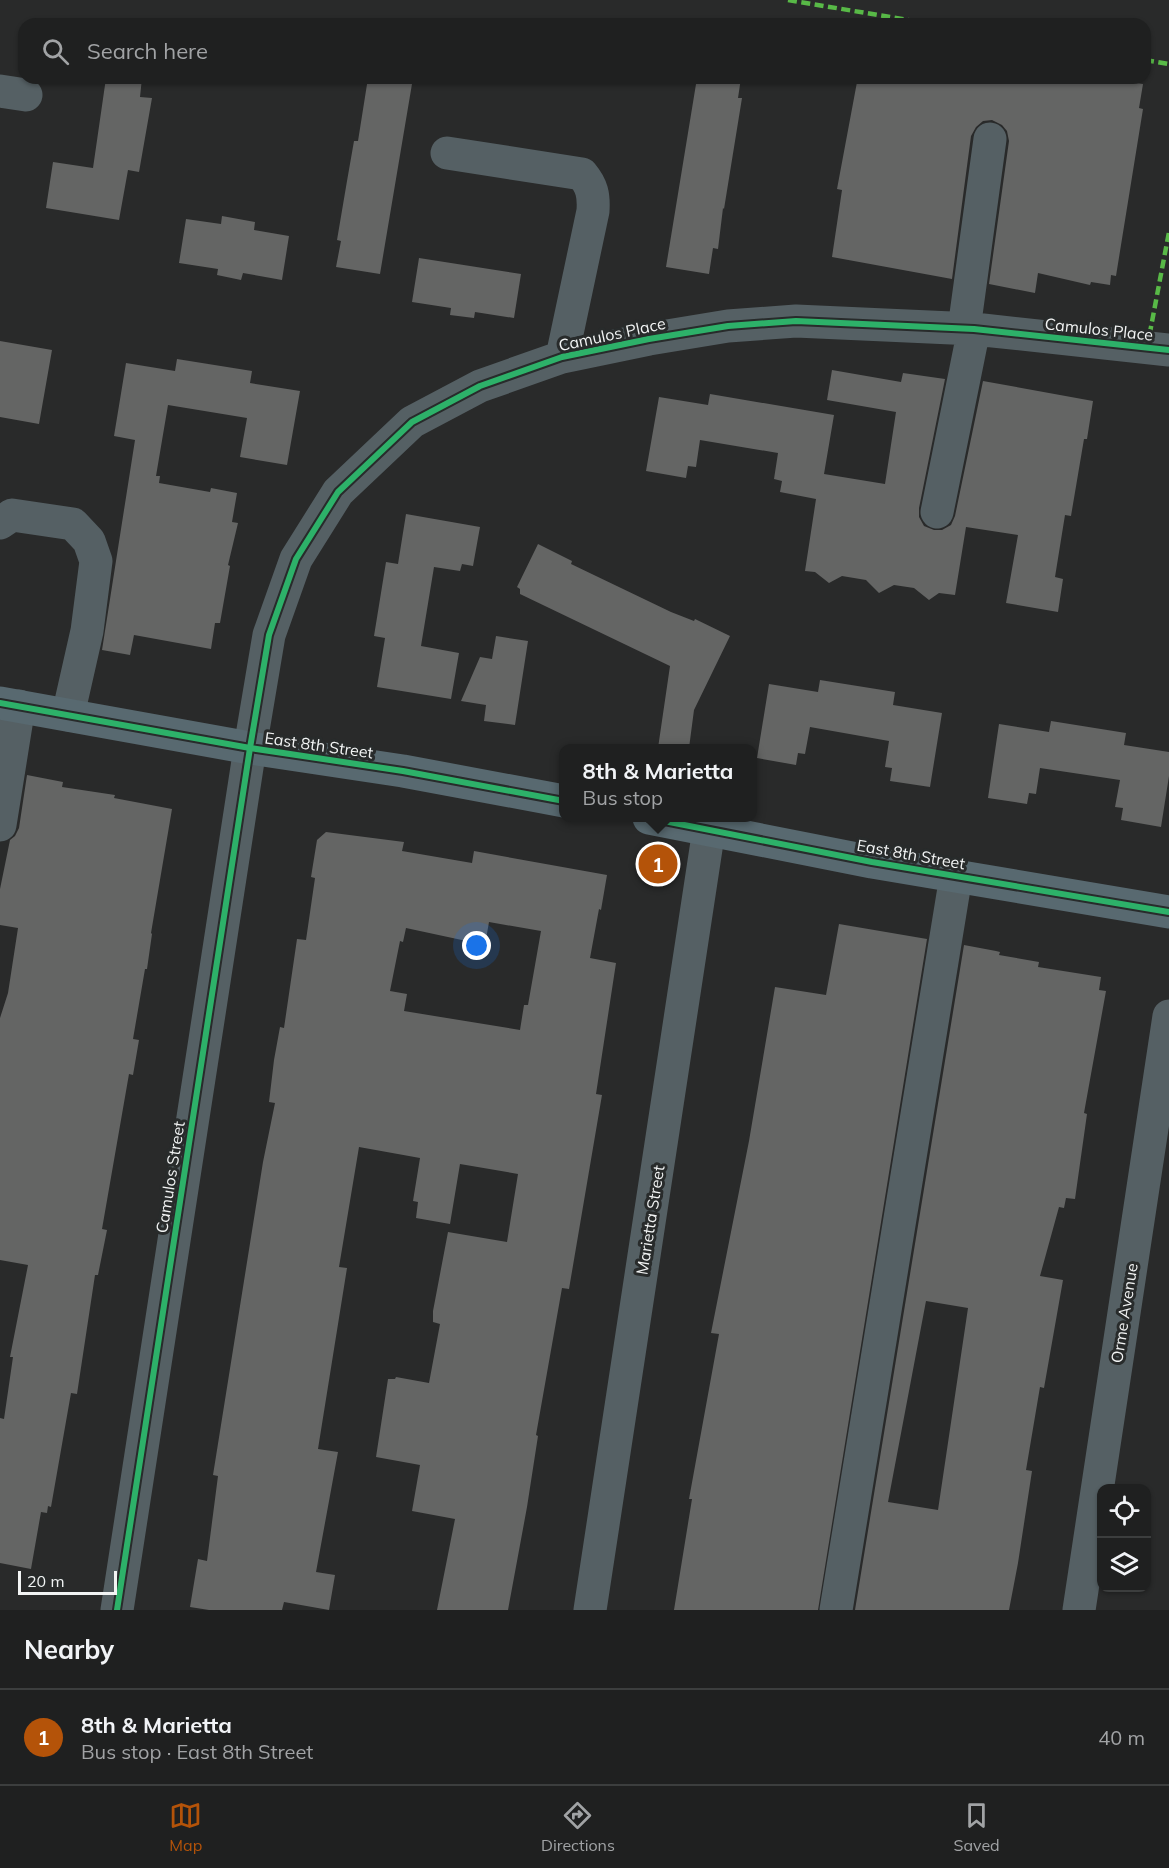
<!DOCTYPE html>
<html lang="en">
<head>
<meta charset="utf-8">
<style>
  :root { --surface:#1f2020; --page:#2c2d2d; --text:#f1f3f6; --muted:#a1a3a5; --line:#3c3e3e; --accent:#b45309 }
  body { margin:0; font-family:Mulish,sans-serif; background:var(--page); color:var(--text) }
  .controls { position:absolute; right:18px; bottom:18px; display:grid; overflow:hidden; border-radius:12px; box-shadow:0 2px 4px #0004 }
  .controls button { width:54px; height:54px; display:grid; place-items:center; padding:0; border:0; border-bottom:2px solid var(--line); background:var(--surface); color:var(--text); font:30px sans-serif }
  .scale { position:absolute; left:18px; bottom:15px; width:99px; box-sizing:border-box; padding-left:6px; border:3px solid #f2f4f4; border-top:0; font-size:16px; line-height:21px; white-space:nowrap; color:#f2f4f4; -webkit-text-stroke:4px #282b2b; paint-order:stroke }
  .you { position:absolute; left:477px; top:946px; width:21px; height:21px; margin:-15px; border:4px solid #fff; border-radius:50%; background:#1a73e8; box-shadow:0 0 0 9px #1a73e833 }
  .badge { display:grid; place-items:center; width:39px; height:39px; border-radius:50%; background:var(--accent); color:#fff; font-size:20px; font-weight:700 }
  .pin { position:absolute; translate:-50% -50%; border:3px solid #fff; box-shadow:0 2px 6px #0006 }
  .popup { position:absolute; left:559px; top:744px; width:198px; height:78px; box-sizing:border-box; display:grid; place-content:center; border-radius:12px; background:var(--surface); filter:drop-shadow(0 2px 4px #0005); font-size:20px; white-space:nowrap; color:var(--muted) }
  .popup b { font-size:22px; color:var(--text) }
  .popup::after { content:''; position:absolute; left:50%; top:100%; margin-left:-12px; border:12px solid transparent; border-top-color:var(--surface) }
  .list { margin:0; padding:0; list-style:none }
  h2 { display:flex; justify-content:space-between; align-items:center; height:78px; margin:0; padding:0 24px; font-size:26px }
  h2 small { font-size:20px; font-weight:400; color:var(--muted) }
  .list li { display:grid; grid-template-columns:39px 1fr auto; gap:18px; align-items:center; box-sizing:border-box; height:96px; padding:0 24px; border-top:2px solid var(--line) }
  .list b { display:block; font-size:22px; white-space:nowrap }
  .list p { margin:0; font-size:20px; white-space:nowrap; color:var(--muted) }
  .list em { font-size:20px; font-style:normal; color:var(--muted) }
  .icon { flex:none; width:33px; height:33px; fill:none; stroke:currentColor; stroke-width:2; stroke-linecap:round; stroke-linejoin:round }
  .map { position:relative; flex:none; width:1169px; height:1610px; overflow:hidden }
  .search { position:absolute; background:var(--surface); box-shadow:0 2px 4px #0004; left:18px; right:18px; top:18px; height:66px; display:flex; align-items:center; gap:15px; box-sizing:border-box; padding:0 21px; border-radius:18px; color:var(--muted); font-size:22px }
  .sheet { height:174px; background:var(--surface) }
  nav { display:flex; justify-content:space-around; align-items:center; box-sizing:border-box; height:84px; border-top:2px solid var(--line); background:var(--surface); font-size:16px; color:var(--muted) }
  nav a { display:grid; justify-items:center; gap:3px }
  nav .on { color:var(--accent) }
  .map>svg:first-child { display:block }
  .building { fill:#646564; fill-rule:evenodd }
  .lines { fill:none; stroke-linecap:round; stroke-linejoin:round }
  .minor { stroke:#556064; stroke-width:33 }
  .major { stroke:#586970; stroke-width:33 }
  .quiet { stroke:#58b947; stroke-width:4.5; stroke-dasharray:9 4.5; stroke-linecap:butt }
  .cycleway-casing { stroke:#282b2b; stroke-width:10 }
  .cycleway { stroke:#2db169; stroke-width:6 }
  .labels { text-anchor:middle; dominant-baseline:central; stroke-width:6; stroke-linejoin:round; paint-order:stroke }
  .street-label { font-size:16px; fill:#f2f4f4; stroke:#282b2b }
</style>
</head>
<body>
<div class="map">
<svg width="1169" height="1610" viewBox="0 0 1169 1610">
  <rect width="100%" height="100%" fill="#292a2a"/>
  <path class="building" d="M106,78H142L140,97L152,98L139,172L128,170L119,220L46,208L53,162L93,168Z
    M368,78H413L380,274L336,267L341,241L337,240L347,181L354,141H358Z
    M697,78H741L738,98H742L724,209L723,208L718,249L713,248L709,274L666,267Z
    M861,78H1127V82L1143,84L1139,108L1143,109L1116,276L1111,275L1110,285L1091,282L1090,285L1038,273L1035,293L989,284L1009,141L1007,131L1002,125L992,120L983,121L976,127L971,136L952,279L832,257L842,190L837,189L857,82L860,83Z
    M222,216L255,222L254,230L289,236L282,280L243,273L241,280L217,275L218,269L179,263L186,219L221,224Z
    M419,258L521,274L514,318L475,312L474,318L450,315L451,308L412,302Z
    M0,341L52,350L39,424L0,417Z
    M177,359L252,371L250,383L300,391L287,465L240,457L247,418L168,405L156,476H160L159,483L210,492L211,488L237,493L232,522L238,523L228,565L230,566L220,623H215L211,649L134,635L130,655L102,650L135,440L114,436L126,363L175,371Z
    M832,370L901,382L903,373L945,379L919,508V517L924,526L934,530H942L951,525L955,516L983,381L1093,401L1087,439H1084L1071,516L1065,515L1055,577L1063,579L1058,612L1006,603L1018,535L966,527L955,595L939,593L929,600L914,588L894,585L879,593L866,580L842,576L829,583L815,572L805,571L816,499L780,492L782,481L774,479L778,453L700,440L696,467L688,466L686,478L646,471L659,397L708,405L710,394L834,415L824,474L885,484L896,412L827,400Z
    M406,514L480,527L473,566L462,564L460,571L434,567L421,646L459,653L451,699L377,687L385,638L374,636L386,562L398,564Z
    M538,544L572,561L571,564L671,612L694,621L695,619L730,636L694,710L689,748H658L670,666L520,594V589L517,587Z
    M496,636L528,641L515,725L484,721L486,705L461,701L480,657L492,659Z
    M820,680L895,692L893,705L942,713L930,787L890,781L892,768L885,767L889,741L810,727L805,754L798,753L796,765L757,758L769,684L818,692Z
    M1051,721L1126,733L1124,745L1169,752V776L1161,827L1121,820L1123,808L1115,807L1120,780L1040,768L1036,794L1029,793L1027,804L988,798L999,724L1049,732Z
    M27,775L63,782L62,787L115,795L114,798L172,809L151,933L152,934L147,969H145L133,1039L139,1040L133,1075L129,1074L102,1229L107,1230L98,1275H95L77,1394L71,1393L51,1507L48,1506L47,1513L41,1512L31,1569L0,1563V1418L4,1419L13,1357H10L28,1265L0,1260V1018L8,993L18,928L0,925V889L10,840L15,836L19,828Z
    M326,832L404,842L402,851L472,863L474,851L607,875L601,910L599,909L590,958L616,963L596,1094L602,1095L569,1289L562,1288L536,1435L538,1436L527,1507L508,1610H437L455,1519L412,1511L420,1465L376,1457L388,1379H395L396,1377L429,1383L440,1324L433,1322V1311L448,1232L507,1242L518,1174L460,1164L450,1224L416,1218L418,1202L413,1201L420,1158L359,1147L339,1267L347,1268L318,1449L338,1452L316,1572L335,1575L329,1610L284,1602L282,1610H209L190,1607L198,1559L207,1561L218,1476L213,1475L263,1162L275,1103L269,1102L274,1060L280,1027L284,1028L297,939L306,940L315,878L311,877L317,840ZM489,922L541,931L528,1005H524L520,1030L404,1011L407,994L390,991L400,941L403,942L406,928L485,945Z
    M839,924L927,939L818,1610H674L692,1499H689L719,1334L711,1333L749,1141L775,987L826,995Z
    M964,945L996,951L1000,952L999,955L1039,962L1038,967L1101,977L1099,990L1106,991L1084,1113L1087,1114L1075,1199L1066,1198L1064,1208L1059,1207L1040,1276L1063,1280L1044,1388L1040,1387L1026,1470L1032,1471L1018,1563L1009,1610H855ZM926,1301L968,1308L938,1510L888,1502Z"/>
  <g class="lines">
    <path class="minor" d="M0,91L26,95
      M447,153L582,174C592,186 594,195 593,211L562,357
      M964,329L990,139
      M937,512L974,329
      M0,523L12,515L73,524L89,541L96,561L87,631L68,715
      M0,825L19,706
      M117,1610L250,748L269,635L296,559L338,492L412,422L480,386L562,357L649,339L728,326L796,321L974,329L1169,350
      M590,1610L709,829
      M836,1610L956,876
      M1079,1610L1169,1016"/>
    <path class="major" d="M0,703L250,748L403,771L564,801
      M649,818L872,862L1169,912"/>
    <path class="quiet" d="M788,0L932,24
      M1145,60L1169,64
      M1147,348L1169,232"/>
    <defs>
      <path id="cycleway" d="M0,703L250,748L403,771L564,801
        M649,818L872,862L1169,912
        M117,1610L250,748L269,635L296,559L338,492L412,422L480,386L562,357L649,339L728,326L796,321L974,329L1169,350"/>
    </defs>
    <use href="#cycleway" class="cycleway-casing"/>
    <use href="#cycleway" class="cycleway"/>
  </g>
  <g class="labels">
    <g class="street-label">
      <text transform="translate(1099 329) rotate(6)">Camulos Place</text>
      <text transform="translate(612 334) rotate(-12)">Camulos Place</text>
      <text transform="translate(319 745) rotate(8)">East 8th Street</text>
      <text transform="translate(911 854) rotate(10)">East 8th Street</text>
      <text transform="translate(170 1177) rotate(-81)">Camulos Street</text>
      <text transform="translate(650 1220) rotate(-81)">Marietta Street</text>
      <text transform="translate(1124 1313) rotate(-81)">Orme Avenue</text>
    </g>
  </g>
</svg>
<div class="controls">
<button><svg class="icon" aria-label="locate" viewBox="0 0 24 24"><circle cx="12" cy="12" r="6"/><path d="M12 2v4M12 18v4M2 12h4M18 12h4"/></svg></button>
<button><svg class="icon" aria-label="layers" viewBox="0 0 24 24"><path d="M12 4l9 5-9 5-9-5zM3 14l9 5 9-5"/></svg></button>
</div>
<div class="scale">20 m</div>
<div class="you"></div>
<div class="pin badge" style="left:658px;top:864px">1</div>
<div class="popup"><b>8th &amp; Marietta</b>Bus stop</div>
<div class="search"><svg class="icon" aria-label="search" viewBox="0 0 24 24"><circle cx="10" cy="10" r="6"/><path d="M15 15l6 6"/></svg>Search here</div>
</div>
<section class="sheet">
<h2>Nearby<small></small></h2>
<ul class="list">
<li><span class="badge">1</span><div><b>8th &amp; Marietta</b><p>Bus stop · East 8th Street</p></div><em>40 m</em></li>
</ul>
</section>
<nav>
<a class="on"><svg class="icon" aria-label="map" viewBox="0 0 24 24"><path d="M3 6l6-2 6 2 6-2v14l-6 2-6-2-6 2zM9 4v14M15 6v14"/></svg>Map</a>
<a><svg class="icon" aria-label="directions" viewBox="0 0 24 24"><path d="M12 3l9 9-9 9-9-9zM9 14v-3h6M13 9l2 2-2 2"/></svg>Directions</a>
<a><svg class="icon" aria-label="saved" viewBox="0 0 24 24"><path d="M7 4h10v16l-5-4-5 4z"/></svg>Saved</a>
</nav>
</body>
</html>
